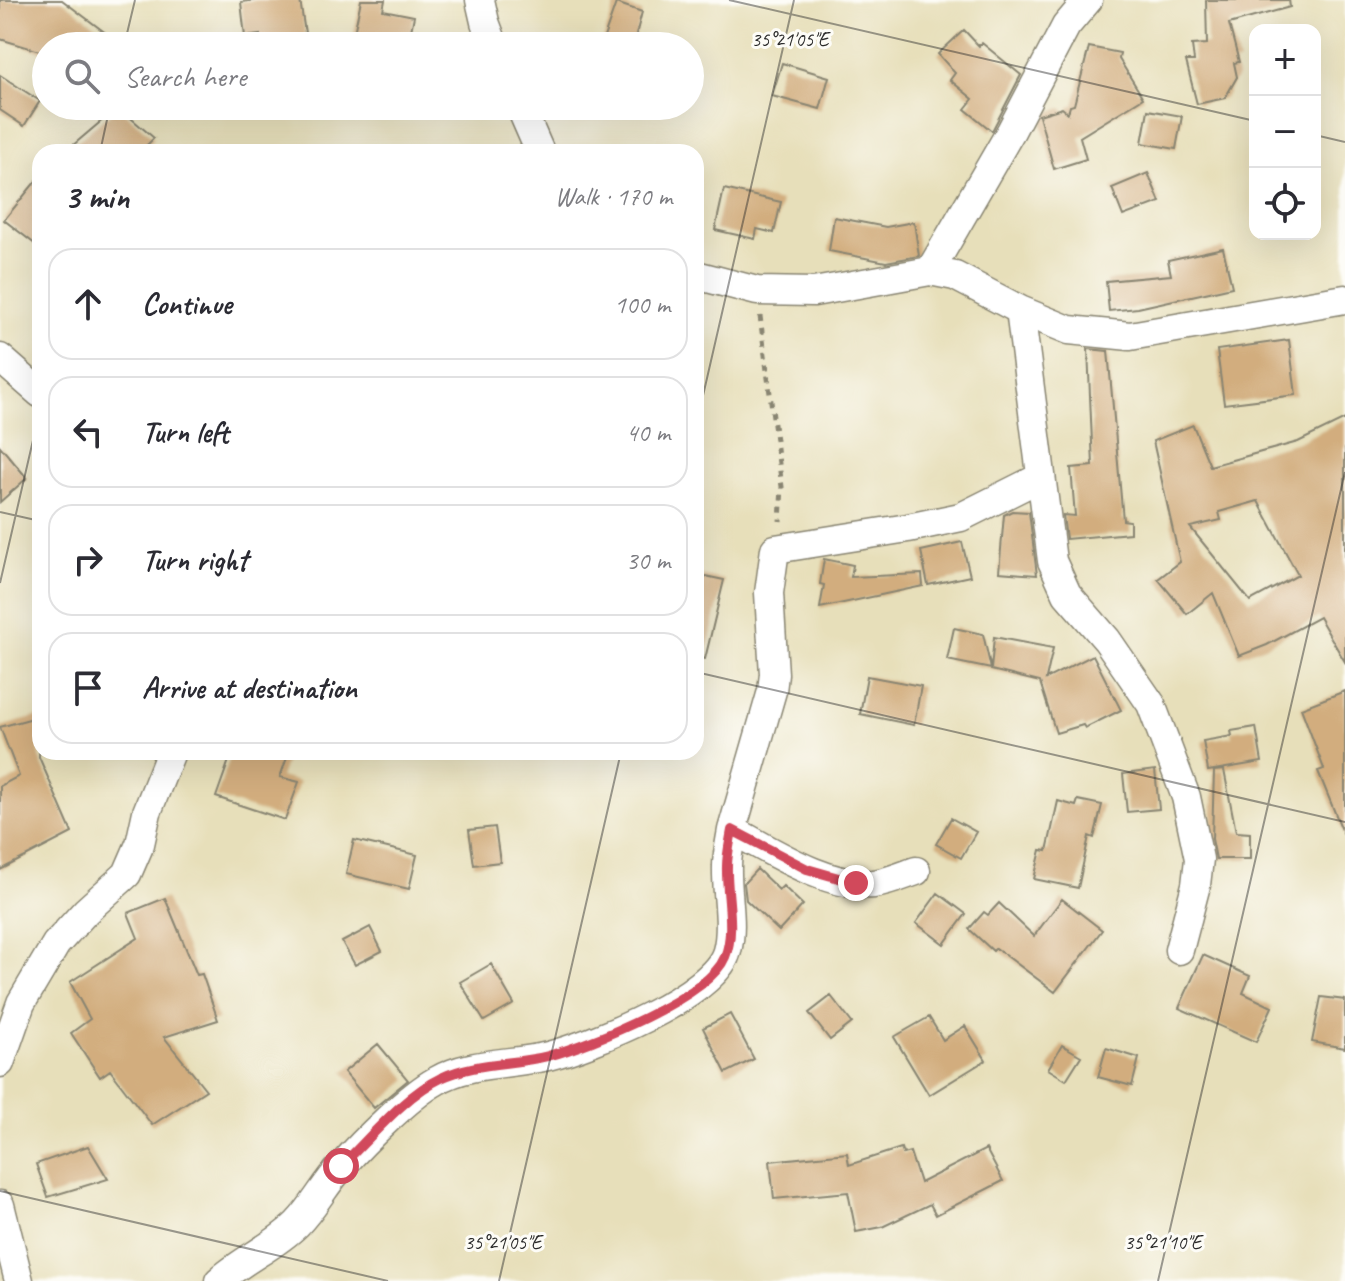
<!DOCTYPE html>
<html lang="en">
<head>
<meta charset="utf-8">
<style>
  :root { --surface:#fff; --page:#f7f7f7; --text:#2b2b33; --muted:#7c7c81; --line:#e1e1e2 }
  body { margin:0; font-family:Caveat,sans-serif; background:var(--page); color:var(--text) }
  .controls { position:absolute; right:24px; top:24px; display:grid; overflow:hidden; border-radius:16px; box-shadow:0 8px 32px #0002 }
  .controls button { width:72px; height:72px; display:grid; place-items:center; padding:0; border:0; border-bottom:2px solid var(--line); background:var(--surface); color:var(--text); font:40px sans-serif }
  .stop { position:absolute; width:24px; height:24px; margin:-18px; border:6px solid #d1495b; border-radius:50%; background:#fff }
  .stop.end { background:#d1495b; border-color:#fff; box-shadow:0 2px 8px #0008 }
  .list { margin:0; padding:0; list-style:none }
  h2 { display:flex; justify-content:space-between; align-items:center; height:104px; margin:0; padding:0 32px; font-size:34px }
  h2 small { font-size:26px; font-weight:400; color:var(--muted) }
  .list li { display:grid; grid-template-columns:52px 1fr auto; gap:24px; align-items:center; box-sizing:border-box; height:112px; margin:0 16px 16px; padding:0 16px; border:2px solid var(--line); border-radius:24px }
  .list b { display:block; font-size:30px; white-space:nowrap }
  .list em { font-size:26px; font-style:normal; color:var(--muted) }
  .icon { flex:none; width:44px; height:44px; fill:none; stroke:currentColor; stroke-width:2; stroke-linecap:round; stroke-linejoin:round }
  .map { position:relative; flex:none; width:1345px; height:1281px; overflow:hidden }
  .search { position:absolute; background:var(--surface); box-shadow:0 8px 32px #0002; left:32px; top:32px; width:672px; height:88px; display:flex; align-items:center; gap:20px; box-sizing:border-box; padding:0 28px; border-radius:44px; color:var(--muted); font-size:30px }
  .panel { position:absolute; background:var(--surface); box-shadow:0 8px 32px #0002; left:32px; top:144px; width:672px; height:616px; border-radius:24px }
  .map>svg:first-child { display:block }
  .building { fill:#d2ad7e; fill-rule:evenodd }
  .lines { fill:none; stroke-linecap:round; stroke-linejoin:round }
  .street-casing { stroke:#898572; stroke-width:31 }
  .path { stroke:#898572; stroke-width:5; stroke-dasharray:6 6; stroke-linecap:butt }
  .street { stroke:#fff; stroke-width:28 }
  .route { stroke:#d1495b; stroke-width:10 }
  .ticks { fill:none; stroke:#2b2b2b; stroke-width:2; stroke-opacity:0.45 }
  .ticks-label { font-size:20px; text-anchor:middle; fill:#2b2b2b; stroke:#fdfcf7; stroke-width:6; stroke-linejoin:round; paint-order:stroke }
</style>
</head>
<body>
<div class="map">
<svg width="1345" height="1281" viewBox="0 0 1345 1281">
  <rect width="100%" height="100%" fill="#fdfcf7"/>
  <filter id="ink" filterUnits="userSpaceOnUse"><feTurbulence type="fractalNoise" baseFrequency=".0125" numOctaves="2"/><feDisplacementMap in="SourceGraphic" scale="16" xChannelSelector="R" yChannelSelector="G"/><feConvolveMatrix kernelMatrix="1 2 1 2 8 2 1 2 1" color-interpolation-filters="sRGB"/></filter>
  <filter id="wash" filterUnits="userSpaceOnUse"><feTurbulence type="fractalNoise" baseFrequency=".006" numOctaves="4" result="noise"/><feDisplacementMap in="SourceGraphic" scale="32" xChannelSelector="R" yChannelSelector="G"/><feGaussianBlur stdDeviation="1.8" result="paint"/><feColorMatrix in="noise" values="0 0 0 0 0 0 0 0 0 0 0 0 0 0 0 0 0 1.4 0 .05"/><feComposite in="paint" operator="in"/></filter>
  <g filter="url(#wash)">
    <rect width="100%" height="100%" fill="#e7dfba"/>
    <g id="blocks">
      <path class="building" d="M0,0H62L123,46H46V53L0,39Z
        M257,0H300L307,46H261L260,35L245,37L241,2Z
        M361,0H385L383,10L414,16L408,46H390L353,38Z
        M1206,0H1289L1290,7L1229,24L1239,62L1234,63L1237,77L1225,98L1197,104L1186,61H1194L1192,45L1207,44Z
        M616,3L642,12L633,46H601Z
        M964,30L979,46L982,43L1021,75L992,131L965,109L973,99L950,80L955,73L938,54Z
        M1089,47L1120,53L1119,59L1143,98L1080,137L1086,159L1054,169L1039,115L1062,108L1068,113L1070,106L1074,105Z
        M782,63L829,77L820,109L772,96Z
        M0,75L40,101L24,126L0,110Z
        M118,107L154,138L140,152H65Z
        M1148,110L1182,116L1176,149L1142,143Z
        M1148,173L1160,202L1123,216L1112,188Z
        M40,176V248L4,220Z
        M724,189L781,202L774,233L757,229L755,239L715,230Z
        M834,217L886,227L914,222L919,256L886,262L829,251Z
        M1223,248L1232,287L1138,308L1109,311L1106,281L1171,275L1168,260Z
        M1289,340L1296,395L1224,404L1217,350Z
        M1088,349L1108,351L1123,520L1130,521V533L1066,539L1063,515L1075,516L1071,468L1093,466Z
        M1345,419V662L1319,617L1267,645L1239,656L1213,593L1187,614L1158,579L1180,562L1153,441L1193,425L1210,466L1298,442ZM1258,501L1298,575L1250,601L1190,527L1221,520L1219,512Z
        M0,446L27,478L0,502Z
        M1012,511L1029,512L1037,575L999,572L1004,515Z
        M962,542L970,576L928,585L921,551Z
        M824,559L853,565L851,577L922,574L923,586L820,608L824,585L820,584Z
        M696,574L724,580L705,659L696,658Z
        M954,628L983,634L991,669L947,660Z
        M994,637L1053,648L1046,679L1093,655L1121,710L1085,728L1083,725L1056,733L1040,682L991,670Z
        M867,676L921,686L914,725L860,714Z
        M1345,691V835H1344L1318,771L1324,769L1301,708Z
        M40,716L39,757L72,833L0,870V786L19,776L0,727Z
        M1256,727L1262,762L1208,771L1203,741L1232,736L1231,731Z
        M232,752H289L280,777L299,782L285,820L216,797Z
        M1155,770L1159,809L1127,812L1123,774Z
        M1224,770L1236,832L1250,833V859H1216L1212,839L1214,771Z
        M1078,800L1102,805L1094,838L1089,836L1078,888L1034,879L1041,850L1047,851L1058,801L1076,806Z
        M951,818L976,832L961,858L936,844Z
        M495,827L500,862L474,865L469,830Z
        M354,840L417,855L409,889L346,874Z
        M757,869L779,890L783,886L803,905L779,931L746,900L744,883Z
        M938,893L966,914L944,944L916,923Z
        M165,898L197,975L202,974L218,1020L164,1037L206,1090L152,1125L110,1070L100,1077L71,1033L90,1019L70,982L138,938L128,913Z
        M1062,899L1102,930L1055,992L996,948L993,951L969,929L984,912L988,915L999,903L1034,936Z
        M370,927L382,951L355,965L342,942Z
        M1203,955L1250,976L1243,993L1272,1007L1256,1042L1179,1008Z
        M491,964L514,1004L484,1021L460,982Z
        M831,996L852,1023L830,1040L809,1013Z
        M1321,997L1345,1000V1048L1312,1042Z
        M730,1014L754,1059L726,1073L703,1028Z
        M929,1017L943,1040L965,1026L986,1060L929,1095L894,1037Z
        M378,1044L408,1080L374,1108L344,1072Z
        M1062,1045L1081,1056L1066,1080L1048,1069Z
        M1106,1048L1139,1058L1132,1086L1098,1077Z
        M88,1146L108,1179L48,1197L36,1164Z
        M901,1148L903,1154L910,1152L920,1183L986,1149L1003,1181L936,1215L930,1204L882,1227L856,1232L848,1192L774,1199L770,1161L847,1153L849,1165Z"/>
    </g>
  </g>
  <g filter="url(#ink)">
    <use href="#blocks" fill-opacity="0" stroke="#898572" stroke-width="2"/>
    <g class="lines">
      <defs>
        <path id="street" d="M480,0L485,22L494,46
          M520,106L540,152
          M930,271L1011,131L1066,26L1088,0
          M696,275L757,291L814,292L930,271L955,276L1020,310L1069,330L1130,336L1345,299
          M1020,310L1052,561L1067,594L1107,640L1151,704L1186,797L1199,859L1196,885L1179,950
          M0,358L40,393
          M916,871C902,876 888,882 874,884C827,888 772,851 732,830L772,691L774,674L769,593L775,549L908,528L961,517L1041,477
          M0,1063L21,1003L56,944L86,911L127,874L140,844L147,812L171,752
          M0,1205L19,1281
          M219,1281C243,1259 274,1247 297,1224C314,1207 325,1184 342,1166C363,1142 409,1096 436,1081C470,1061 511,1065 548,1056C591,1045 715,996 727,951C734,924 726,894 727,866C727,855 730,842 732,830"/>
      </defs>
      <use href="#street" class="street-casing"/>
      <path class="path" d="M760,316L782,487L780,521"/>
      <use href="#street" class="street"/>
    </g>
  </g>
  <g class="lines" filter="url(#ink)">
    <path class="route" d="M341,1166C370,1138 405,1095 441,1078C475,1062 512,1065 548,1056C589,1045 709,997 725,957C736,930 726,895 727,866C727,855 730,842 732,830L807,869L856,883"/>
  </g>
  <path class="ticks" d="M729,0L1255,121M124,46L135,0M1315,135L1345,142M100,152L110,106M696,426L794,0M0,512L40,521M0,583L40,410M696,672L1345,822M0,1191L388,1281M499,1281L621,752M1158,1281L1345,472"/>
  <g class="ticks-label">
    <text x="790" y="46">35°21'05"E</text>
    <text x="503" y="1249">35°21'05"E</text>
    <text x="1163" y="1249">35°21'10"E</text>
  </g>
</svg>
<div class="controls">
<button>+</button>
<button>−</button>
<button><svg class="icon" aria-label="locate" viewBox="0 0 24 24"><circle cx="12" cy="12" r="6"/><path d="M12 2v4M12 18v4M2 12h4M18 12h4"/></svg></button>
</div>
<div class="stop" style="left:341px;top:1166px"></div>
<div class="stop end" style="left:856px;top:883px"></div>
<div class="search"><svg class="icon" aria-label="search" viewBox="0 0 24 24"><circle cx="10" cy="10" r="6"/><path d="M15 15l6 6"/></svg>Search here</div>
<section class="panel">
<h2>3 min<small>Walk · 170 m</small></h2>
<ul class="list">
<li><svg class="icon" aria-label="ahead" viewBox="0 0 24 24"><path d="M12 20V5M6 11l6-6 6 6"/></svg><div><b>Continue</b></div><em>100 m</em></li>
<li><svg class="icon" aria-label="left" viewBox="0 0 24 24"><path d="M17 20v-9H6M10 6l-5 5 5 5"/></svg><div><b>Turn left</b></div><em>40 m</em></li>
<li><svg class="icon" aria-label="right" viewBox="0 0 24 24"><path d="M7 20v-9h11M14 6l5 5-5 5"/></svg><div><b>Turn right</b></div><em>30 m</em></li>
<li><svg class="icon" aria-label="arrive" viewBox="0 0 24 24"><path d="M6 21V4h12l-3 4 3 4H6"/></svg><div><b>Arrive at destination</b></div></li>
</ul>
</section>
</div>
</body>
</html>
